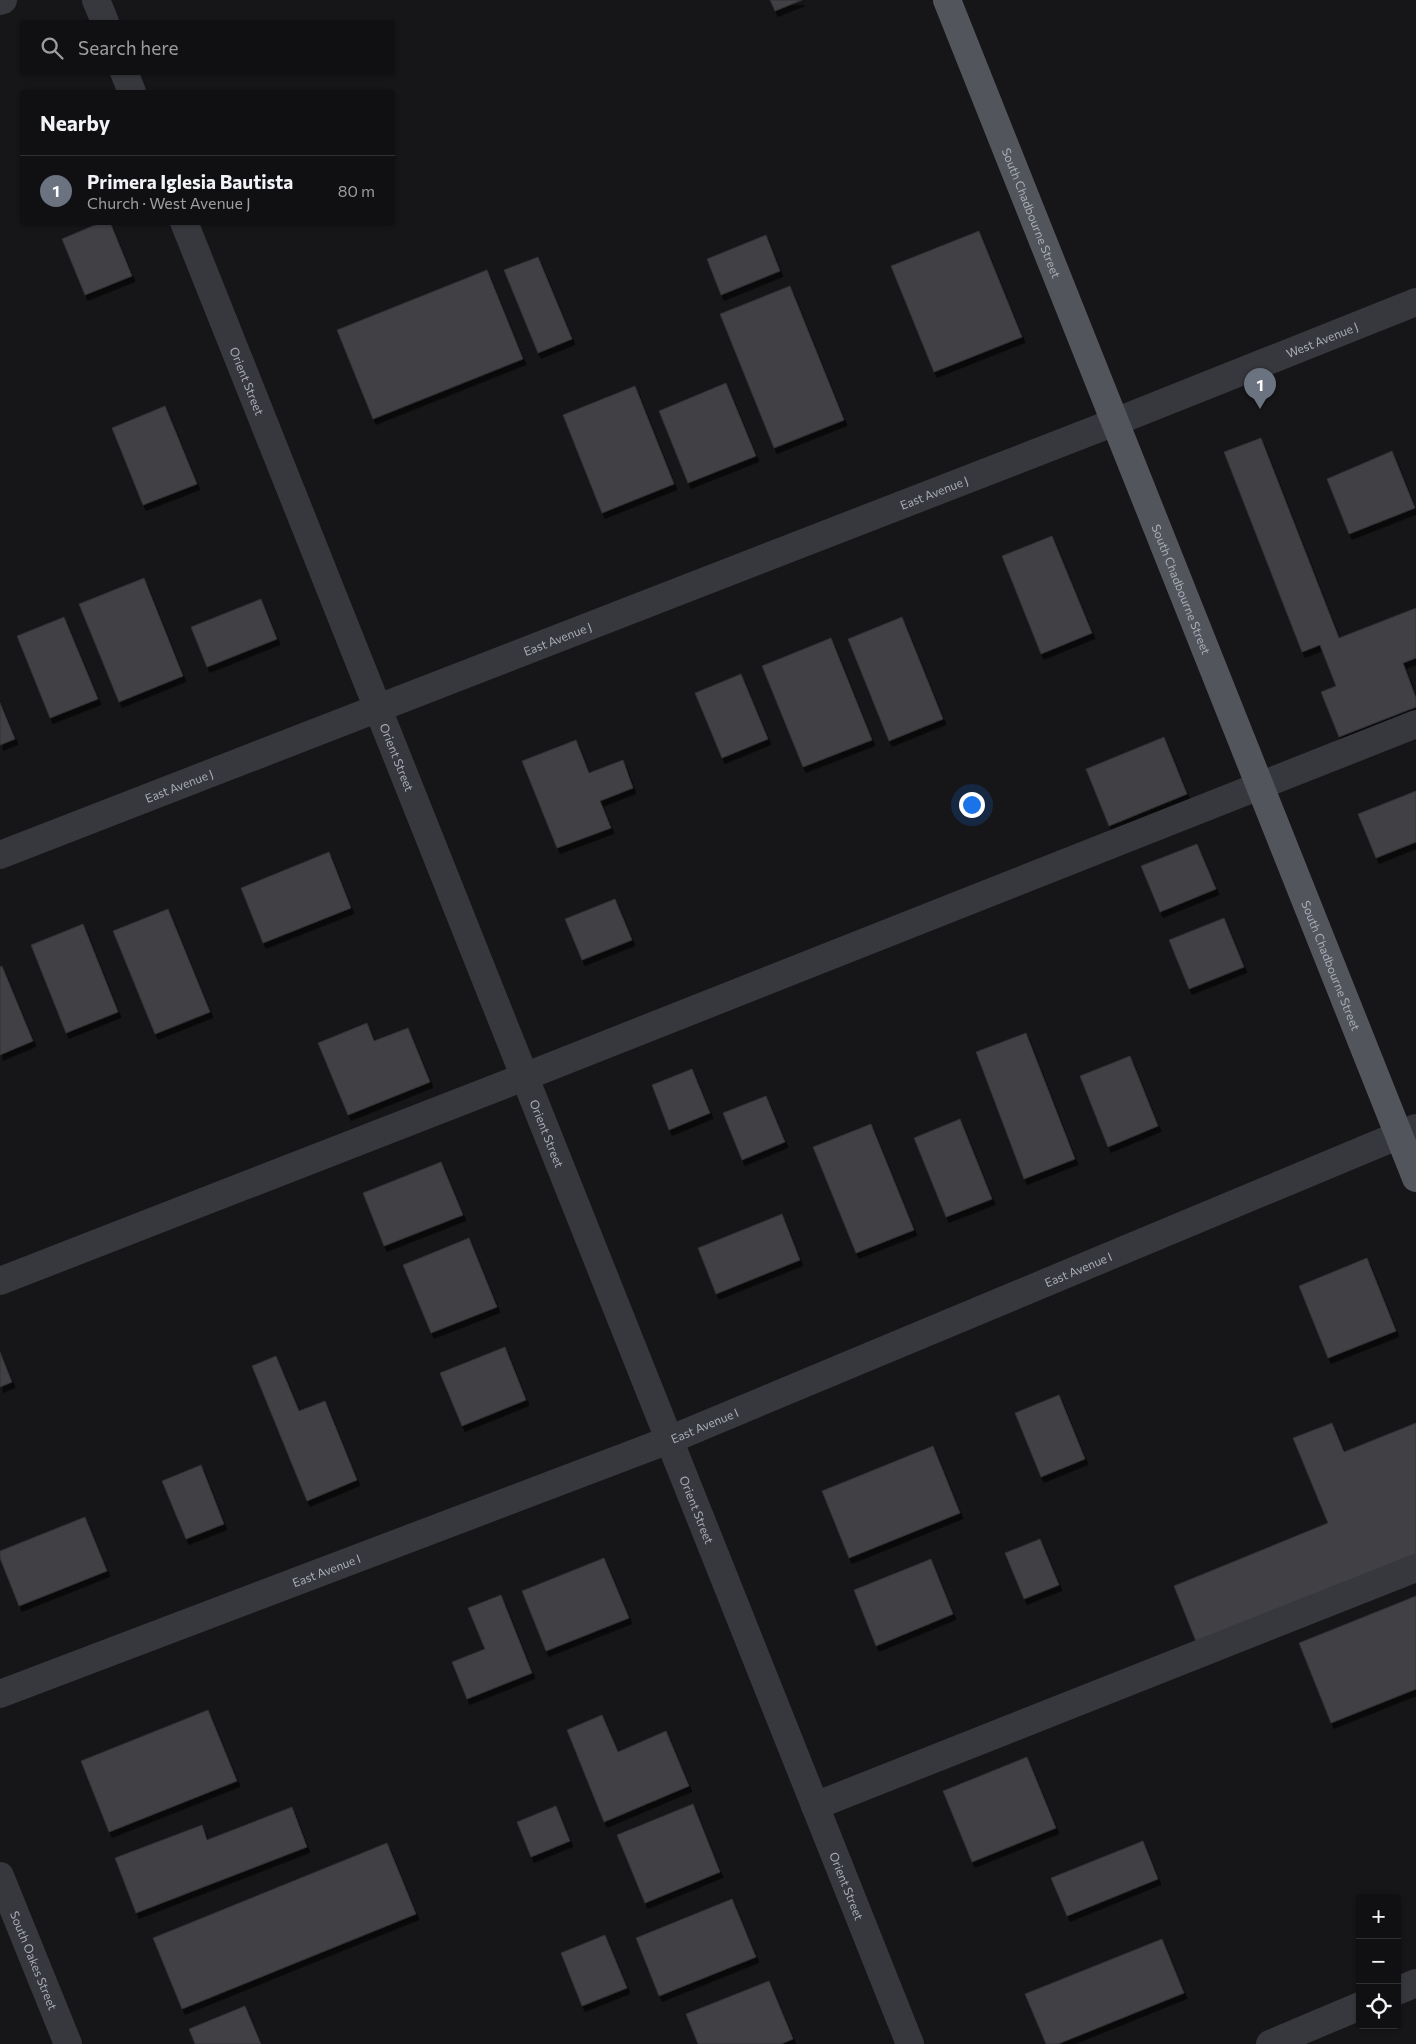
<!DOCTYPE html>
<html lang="en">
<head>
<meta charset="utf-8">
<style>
  :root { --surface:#101012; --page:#19191b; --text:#f1f3f6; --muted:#9c9d9f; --line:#303032; --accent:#0f766e }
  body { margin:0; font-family:Commissioner,sans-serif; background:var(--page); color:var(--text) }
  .controls { position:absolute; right:15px; bottom:15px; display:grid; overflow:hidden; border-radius:5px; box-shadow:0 1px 4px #0004 }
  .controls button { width:45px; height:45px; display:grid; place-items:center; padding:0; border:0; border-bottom:1px solid var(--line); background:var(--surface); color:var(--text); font:25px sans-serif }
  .you { position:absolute; left:971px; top:804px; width:18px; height:18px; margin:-12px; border:4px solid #fff; border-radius:50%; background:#1a73e8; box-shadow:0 0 0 8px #1a73e833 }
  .badge { display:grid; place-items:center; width:32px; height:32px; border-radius:50%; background:var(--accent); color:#fff; font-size:16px; font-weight:700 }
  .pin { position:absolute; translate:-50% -41px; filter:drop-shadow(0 1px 2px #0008) }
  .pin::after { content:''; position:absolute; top:26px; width:18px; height:15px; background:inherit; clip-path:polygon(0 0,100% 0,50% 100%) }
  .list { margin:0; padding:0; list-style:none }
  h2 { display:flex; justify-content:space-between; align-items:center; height:65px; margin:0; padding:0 20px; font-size:21px }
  h2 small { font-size:16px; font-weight:400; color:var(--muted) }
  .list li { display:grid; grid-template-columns:32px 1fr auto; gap:15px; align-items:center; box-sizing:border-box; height:70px; padding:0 20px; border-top:1px solid var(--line) }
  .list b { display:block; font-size:19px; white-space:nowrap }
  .list p { margin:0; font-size:16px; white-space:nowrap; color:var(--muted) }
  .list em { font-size:16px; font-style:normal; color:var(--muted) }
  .icon { flex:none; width:28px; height:28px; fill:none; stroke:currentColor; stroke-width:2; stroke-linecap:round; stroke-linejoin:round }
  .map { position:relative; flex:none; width:1416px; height:2044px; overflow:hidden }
  .search { position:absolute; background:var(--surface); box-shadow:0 1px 4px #0004; left:20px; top:20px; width:375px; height:55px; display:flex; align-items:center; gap:12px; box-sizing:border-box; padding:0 18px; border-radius:5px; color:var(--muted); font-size:19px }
  .panel { position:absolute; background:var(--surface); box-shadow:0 1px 4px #0004; left:20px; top:90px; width:375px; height:135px; border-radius:5px }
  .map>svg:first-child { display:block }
  .building { fill:#404145; stroke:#303034; filter:url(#shadow) }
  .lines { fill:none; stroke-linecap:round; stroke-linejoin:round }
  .minor { stroke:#37383d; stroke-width:28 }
  .major { stroke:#53555c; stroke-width:28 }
  .labels { text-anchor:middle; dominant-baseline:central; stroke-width:4.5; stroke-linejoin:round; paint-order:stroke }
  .street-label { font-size:12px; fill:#a8adb8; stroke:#111113 }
</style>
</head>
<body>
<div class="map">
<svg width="1416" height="2044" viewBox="0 0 1416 2044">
  <defs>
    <filter id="shadow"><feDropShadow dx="3" dy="5.5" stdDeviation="0" flood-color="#0009"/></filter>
  </defs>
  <rect width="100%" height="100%" fill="#161618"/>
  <path class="building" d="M770,0H802L775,11Z
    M102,222H110L132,276L85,295L62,239Z
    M979,231L1022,337L934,372L891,266Z
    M766,235L780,271L721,295L707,259Z
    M538,257L572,339L538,353L504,270Z
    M487,270L523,359L373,419L337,330Z
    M790,286L844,420L774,448L720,314Z
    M726,383L756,456L688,483L659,411Z
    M635,386L674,484L602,513L563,415Z
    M165,406L197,484L143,505L112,428Z
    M1261,438L1339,638L1416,608V658L1403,663L1416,698V707L1339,737L1321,692L1336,686L1320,645L1302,652L1224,452Z
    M1392,451L1415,508L1349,534L1327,479Z
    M1052,536L1092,633L1041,654L1002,556Z
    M144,578L183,676L119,702L79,604Z
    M261,599L277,639L207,667L191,627Z
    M64,617L98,699L50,718L17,636Z
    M902,617L943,719L889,741L848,639Z
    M831,638L872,740L803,767L762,666Z
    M741,674L768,739L722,758L695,693Z
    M0,703L15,739L0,745Z
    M1164,737L1187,794L1109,826L1086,769Z
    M576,740L589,773L623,760L633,788L600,801L611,828L557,848L522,761Z
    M1416,791V842L1376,858L1358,814Z
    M1197,844L1216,889L1160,912L1141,866Z
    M329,852L351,908L263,943L241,888Z
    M615,899L632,940L582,960L565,919Z
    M168,909L210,1012L155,1034L113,931Z
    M1224,918L1244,967L1189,989L1169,940Z
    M83,924L118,1012L66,1033L31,945Z
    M2,966L33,1041L0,1055V967Z
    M367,1023L374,1041L408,1028L430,1082L348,1115L318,1043Z
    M1026,1033L1075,1159L1024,1179L976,1052Z
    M1130,1056L1158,1126L1108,1147L1080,1076Z
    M692,1069L710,1113L669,1130L652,1085Z
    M766,1096L785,1142L742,1160L723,1113Z
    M960,1119L992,1199L946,1217L914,1138Z
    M871,1124L914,1230L856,1253L813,1147Z
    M441,1162L463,1215L384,1246L363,1193Z
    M782,1214L800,1260L716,1294L698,1248Z
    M469,1238L497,1307L431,1333L403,1265Z
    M1367,1258L1396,1331L1328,1358L1299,1286Z
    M505,1347L526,1400L462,1426L440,1373Z
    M0,1352L12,1382L0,1387Z
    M276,1356L299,1411L325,1401L357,1480L307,1501L252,1366Z
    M1059,1395L1085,1459L1041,1477L1015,1413Z
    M1332,1423L1344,1452L1416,1423V1555L1197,1644L1174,1586L1328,1523L1293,1438Z
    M933,1446L960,1513L849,1558L822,1491Z
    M201,1465L224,1524L186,1539L162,1481Z
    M85,1517L107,1571L19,1606L0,1558V1551Z
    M1040,1539L1059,1585L1024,1599L1005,1553Z
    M604,1558L629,1618L546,1651L522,1591Z
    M931,1559L953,1614L876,1646L854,1590Z
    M501,1595L532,1673L467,1699L452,1662L485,1649L468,1608Z
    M1416,1596V1689L1331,1723L1299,1643Z
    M208,1710L237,1781L109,1832L81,1761Z
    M602,1715L618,1752L666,1731L689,1786L604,1822L567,1730Z
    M1027,1757L1056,1828L972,1862L943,1791Z
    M693,1804L720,1872L645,1903L617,1835Z
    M556,1806L570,1841L531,1857L517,1822Z
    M292,1807L307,1847L136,1913L115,1858L202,1825L207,1840Z
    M1143,1841L1158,1879L1067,1916L1051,1878Z
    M387,1843L416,1914L182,2009L153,1938Z
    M732,1899L756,1957L659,1996L636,1938Z
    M605,1935L627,1988L582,2006L561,1953Z
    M1162,1939L1184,1993L1058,2044H1046L1025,1994Z
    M769,1981L793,2039L781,2044H698L686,2014Z
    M245,2006L261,2044H195L189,2029Z"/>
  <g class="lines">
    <g class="minor">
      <path d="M96,0L105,22"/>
      <path d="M0,1L3,0"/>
      <path d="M124,72L132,92"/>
      <path id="s1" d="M184,222L910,2044"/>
      <path id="s2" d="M0,855L1115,422L1416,302"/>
      <path d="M0,1281L524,1077L1416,724"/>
      <path id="s3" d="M0,1694L669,1440L1416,1128"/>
      <path d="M815,1806L1416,1568"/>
      <path id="s4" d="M0,1876L68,2044"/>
      <path d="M1397,1991L1416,1983"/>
      <path d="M1270,2044L1360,2006"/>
    </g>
    <path class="major" id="s5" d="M947,0L1416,1178"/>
  </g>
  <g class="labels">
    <g class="street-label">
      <text stroke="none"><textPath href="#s5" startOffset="229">South Chadbourne Street</textPath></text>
      <text stroke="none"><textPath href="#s2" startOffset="1419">West Avenue J</textPath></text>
      <text stroke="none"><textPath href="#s1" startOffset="171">Orient Street</textPath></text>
      <text stroke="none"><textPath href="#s2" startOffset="1002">East Avenue J</textPath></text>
      <text stroke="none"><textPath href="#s5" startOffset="634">South Chadbourne Street</textPath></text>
      <text stroke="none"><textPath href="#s2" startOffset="598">East Avenue J</textPath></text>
      <text stroke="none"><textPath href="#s1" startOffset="576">Orient Street</textPath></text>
      <text stroke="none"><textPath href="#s2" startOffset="192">East Avenue J</textPath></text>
      <text stroke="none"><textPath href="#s5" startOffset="1039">South Chadbourne Street</textPath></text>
      <text stroke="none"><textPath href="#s1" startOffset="981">Orient Street</textPath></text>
      <text stroke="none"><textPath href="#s3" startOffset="1159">East Avenue I</textPath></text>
      <text stroke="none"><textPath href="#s3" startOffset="754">East Avenue I</textPath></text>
      <text stroke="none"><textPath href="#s1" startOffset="1386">Orient Street</textPath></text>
      <text stroke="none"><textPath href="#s3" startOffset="349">East Avenue I</textPath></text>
      <text stroke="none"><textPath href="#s1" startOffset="1791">Orient Street</textPath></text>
      <text stroke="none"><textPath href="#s4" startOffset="91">South Oakes Street</textPath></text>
    </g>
  </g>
</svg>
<div class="controls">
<button>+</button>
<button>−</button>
<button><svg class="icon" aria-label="locate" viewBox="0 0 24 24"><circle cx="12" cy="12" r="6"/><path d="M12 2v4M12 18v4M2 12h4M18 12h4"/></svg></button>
</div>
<div class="you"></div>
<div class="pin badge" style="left:1260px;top:409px;background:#6b7280">1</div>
<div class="search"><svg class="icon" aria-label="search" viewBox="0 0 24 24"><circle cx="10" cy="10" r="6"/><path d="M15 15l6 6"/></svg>Search here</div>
<section class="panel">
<h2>Nearby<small></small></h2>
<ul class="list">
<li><span class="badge" style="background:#6b7280">1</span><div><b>Primera Iglesia Bautista</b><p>Church · West Avenue J</p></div><em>80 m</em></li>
</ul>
</section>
</div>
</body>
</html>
